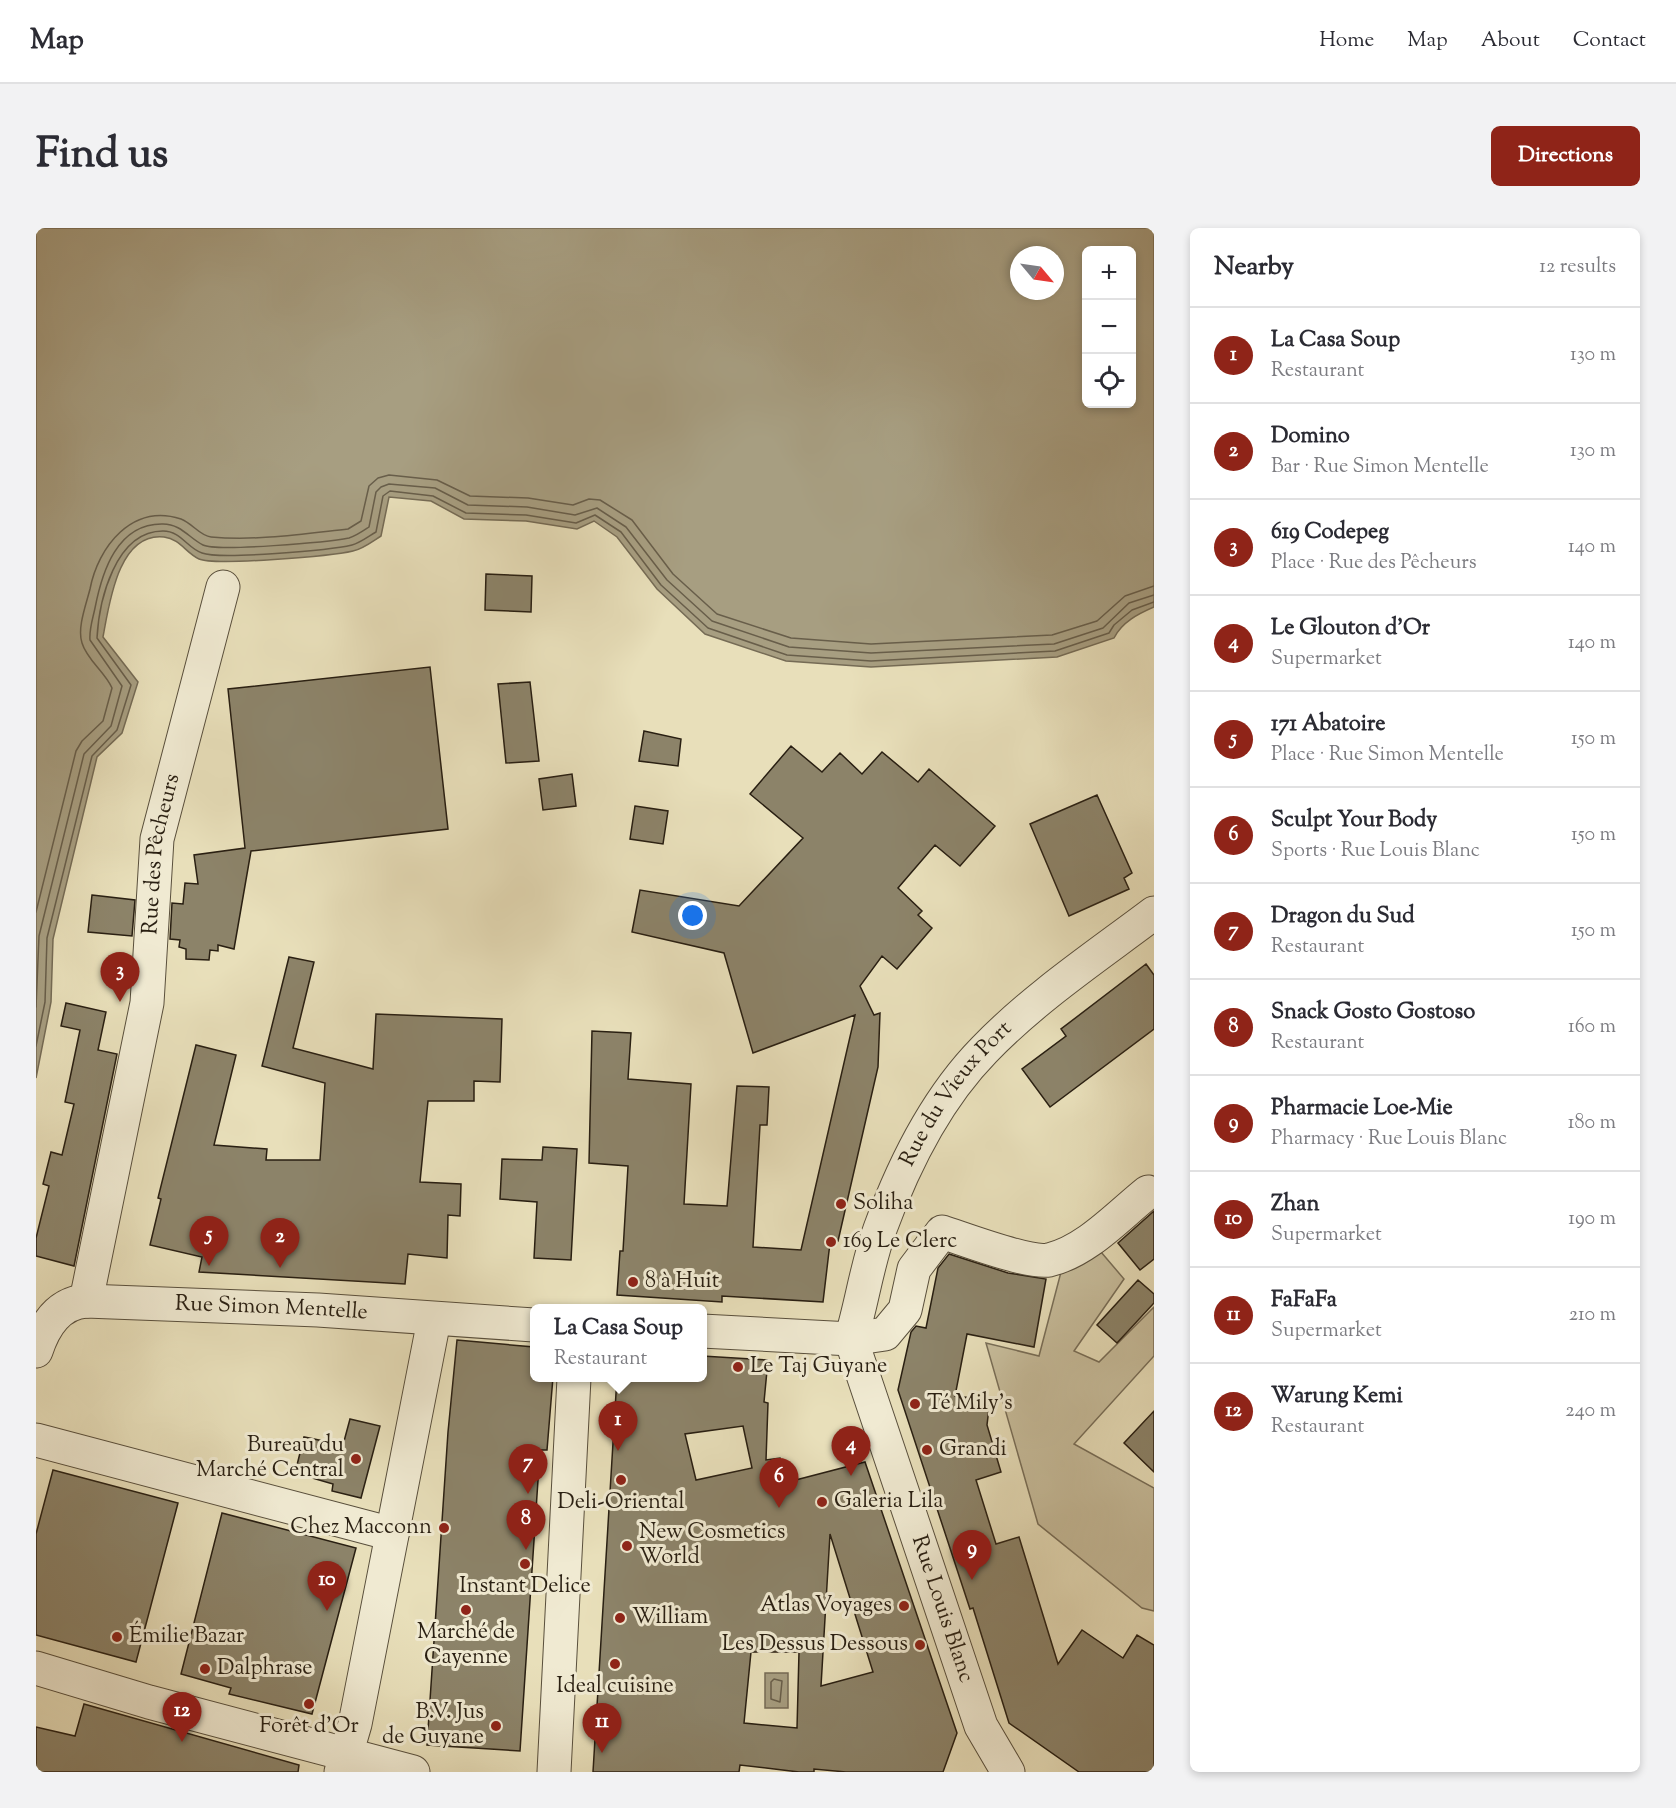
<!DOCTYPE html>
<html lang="en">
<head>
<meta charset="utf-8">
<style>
  :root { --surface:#fff; --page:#f2f2f3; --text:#2b2b33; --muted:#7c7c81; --line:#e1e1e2; --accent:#8f2418 }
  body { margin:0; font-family:"Sorts Mill Goudy",serif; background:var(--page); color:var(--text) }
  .controls { position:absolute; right:18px; top:18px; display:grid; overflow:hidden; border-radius:9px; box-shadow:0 3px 9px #0003 }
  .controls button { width:54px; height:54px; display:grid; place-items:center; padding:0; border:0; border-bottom:2px solid var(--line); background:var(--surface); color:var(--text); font:30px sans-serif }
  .compass { position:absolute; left:974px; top:18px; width:54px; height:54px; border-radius:50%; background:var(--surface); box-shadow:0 3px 9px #0003; rotate:119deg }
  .you { position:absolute; left:657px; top:688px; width:21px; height:21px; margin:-15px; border:4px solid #fff; border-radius:50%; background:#1a73e8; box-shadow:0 0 0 9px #1a73e833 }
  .badge { display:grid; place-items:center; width:39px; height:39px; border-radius:50%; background:var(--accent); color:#fff; font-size:20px; font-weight:700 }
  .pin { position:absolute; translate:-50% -50px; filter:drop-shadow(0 2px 3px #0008) }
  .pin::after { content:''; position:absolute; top:32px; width:21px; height:18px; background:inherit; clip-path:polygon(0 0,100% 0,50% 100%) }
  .popup { position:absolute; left:494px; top:1076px; width:177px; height:78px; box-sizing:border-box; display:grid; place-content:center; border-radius:9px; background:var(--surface); filter:drop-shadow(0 2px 4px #0005); font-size:20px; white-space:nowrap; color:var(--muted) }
  .popup b { font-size:22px; color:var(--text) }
  .popup::after { content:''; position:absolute; left:50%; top:100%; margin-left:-12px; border:12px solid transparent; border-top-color:var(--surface) }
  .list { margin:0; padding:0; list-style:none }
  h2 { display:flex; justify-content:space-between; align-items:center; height:78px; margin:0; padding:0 24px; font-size:26px }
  h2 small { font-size:20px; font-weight:400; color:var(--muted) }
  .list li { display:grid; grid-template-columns:39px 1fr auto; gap:18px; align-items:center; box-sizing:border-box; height:96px; padding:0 24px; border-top:2px solid var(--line) }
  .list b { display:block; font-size:22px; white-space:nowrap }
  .list p { margin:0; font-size:20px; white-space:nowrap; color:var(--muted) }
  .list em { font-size:20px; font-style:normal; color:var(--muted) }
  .icon { flex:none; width:33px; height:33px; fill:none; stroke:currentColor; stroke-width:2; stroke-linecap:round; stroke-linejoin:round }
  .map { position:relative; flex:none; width:1118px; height:1544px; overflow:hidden; border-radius:9px }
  header { display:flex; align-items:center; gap:36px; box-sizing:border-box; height:84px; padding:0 30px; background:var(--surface); border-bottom:2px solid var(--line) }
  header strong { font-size:28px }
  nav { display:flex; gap:33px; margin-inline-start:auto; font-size:21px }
  .intro { display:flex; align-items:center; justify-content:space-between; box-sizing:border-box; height:144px; padding:0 36px }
  h1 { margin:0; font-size:42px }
  .button { padding:15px 27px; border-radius:9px; background:var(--accent); color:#fff; font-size:21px; font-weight:700 }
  main { display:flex; gap:36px; padding:0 36px }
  aside { flex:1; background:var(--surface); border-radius:9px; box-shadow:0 3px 9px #0003 }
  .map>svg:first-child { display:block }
  .green { fill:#c8be9d; stroke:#786e58; stroke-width:1.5 }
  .water { fill:#a79e81; stroke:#756b55; stroke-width:1.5; fill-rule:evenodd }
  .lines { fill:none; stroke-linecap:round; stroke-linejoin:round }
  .shore { stroke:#685e4a; stroke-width:1.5 }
  .building { fill:#8c8369; stroke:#291f12; stroke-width:1.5; fill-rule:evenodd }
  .minor-casing { stroke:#594f3c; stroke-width:35 }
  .minor { stroke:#f0ead2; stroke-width:33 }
  .poi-dot { fill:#8f2418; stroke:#f0ead2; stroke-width:2 }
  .labels { text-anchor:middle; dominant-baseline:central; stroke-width:6; stroke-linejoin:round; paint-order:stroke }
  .street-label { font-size:22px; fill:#291f12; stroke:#f0ead2 }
  .poi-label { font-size:22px; fill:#291f12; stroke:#f0ead2; text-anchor:start }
</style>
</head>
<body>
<header>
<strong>Map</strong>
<nav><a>Home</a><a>Map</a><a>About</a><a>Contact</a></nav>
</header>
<div class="intro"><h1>Find us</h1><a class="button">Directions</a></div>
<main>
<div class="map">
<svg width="1118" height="1544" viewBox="0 0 1118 1544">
  <rect width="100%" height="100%" fill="#e8dfba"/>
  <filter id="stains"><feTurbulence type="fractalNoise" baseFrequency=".00333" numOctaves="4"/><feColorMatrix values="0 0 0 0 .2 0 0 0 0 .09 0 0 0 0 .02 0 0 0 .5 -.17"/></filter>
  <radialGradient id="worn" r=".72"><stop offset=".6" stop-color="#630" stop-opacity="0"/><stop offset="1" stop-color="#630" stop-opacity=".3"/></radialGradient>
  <path class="green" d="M1065,1024L1088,1051L1038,1123L1063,1134L1118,1079V1128L1038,1216L1118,1260V1383L1106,1380L1002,1296L950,1115L1003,1128L1025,1044Z"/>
  <path class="water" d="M0,0H1118V379C1102,386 1086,394 1078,410L1021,429L835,439L750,433L669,406L621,361L581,309L558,293L541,301L490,293L428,291L395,273L353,269L345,308C337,313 327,321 317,323C296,328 179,338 163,331C150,325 144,311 128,309C82,304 73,377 67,409L102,454L86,505L61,529L17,711L15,774L0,850ZM1050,22H1096V176H1050ZM983,27H1019V63H983Z
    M729,1445H752V1480H729Z"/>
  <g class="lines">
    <path class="shore" d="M0,684L40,523L46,513L67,493L76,460C69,444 51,432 46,415C41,400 50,377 54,361C62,319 96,275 145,291C156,295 164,308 175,309C221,313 267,306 312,301L325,293L333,258L342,250L353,247L401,252L434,268L492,270L537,277L553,271L564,272L596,292L637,346L681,386L755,410L835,416L1016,407L1061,393L1089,368L1118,358
      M0,779L3,708L48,526L75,498L86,458L54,412C53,401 57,390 59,380C66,344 81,295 127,296C145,296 153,310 167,317C181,324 293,314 313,310C320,308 327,303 333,299L340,264L345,259L353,256L399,260L432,277L491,279L539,287L561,280L590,299L631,352L676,393L753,419L835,425L1018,416L1067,400L1093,375L1118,367
      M0,818L9,774L11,710L56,528L81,502L95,457L61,410C63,373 79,303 127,303C145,303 151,320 166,325C184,332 295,322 316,317C324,315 333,308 340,304L347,268L354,263L397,268L430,285L490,287L540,295L559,287L585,304L625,357L672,400L751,427L835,433L1019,423L1073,405L1078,397L1096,382L1118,374
      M738,1451L746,1453L744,1474L735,1471V1454Z"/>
  </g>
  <path class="building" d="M450,346L496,348L495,384L449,382Z
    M394,439L412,601L215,623L198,721L182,717V723L174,722L173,732L150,731V721L143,719L144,712L134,711L136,675L147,676L149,655L162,656L158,627L209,620L192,461Z
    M494,454L503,533L470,535L462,456Z
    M608,503L645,511L642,538L603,533Z
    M755,518L786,544L804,525L826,546L846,524L882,554L893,541L959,598L924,638L899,617L862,660L886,683L882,687L896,700L861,741L846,728L824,758L838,787L844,785L842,839L802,1013L799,1016L794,1015L787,1074L686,1068V1074L581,1067L584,1023H587L592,938L553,935L556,803L595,805L592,851L655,856L648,976L691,978L701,858L733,859L731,897H724L717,1019L765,1022L819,787L717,825L688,725L596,704L604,662L703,678L767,610L714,566Z
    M536,546L540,578L507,582L503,551Z
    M1061,567L1096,645L1088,650L1093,661L1033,688L994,596Z
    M599,578L632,583L627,616L594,611Z
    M56,667L99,672L96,708L52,704Z
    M253,729L278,734L257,820L337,841L340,786L466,791L464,854L438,853V873H392L384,954L425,956L424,988L412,987L411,1030L372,1026L369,1056L163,1044L166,1029L114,1017L125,971L122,970L160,817L200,827L178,917L231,921L230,932H284L289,855L226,838Z
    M1110,736L1118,747V801L1014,879L986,841L1030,808L1025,801Z
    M30,775L70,784L62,822L81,826L38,1038L0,1028V1010L13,958L7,956L15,924L26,927L38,876L29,874L44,802L25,798Z
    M507,919L541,921L535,1032L498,1030L501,974L464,971L466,931L506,932Z
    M1118,983V1031L1104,1042L1082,1015Z
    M913,1026L972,1045L1010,1051L998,1119L931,1106L919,1168L954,1172L951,1197L965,1244L940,1252L960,1316L983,1309L1022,1436L1046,1402L1087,1430L1101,1407L1118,1417V1544H1043L973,1495L937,1380L934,1381L862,1162L875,1104L880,1098L890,1100L902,1040Z
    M1102,1052L1118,1066V1075L1081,1115L1061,1097Z
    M421,1112L498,1119V1149H517L511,1222H504L484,1523L391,1517L412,1204Z
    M666,1128L732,1132L728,1174L732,1175L730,1232L744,1230L747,1252L752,1251V1254L829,1234L921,1505L907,1544H810L778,1541V1544H763L704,1537L703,1544H557L581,1149H666ZM707,1198L716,1240L660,1252L649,1206ZM794,1306L837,1444L785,1458ZM715,1424H763L761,1500L708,1495Z
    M1118,1183V1244L1088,1215Z
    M314,1191L344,1198L325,1270L296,1263L297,1256L259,1245L268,1209L307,1217Z
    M17,1242L142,1275L100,1434L0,1407V1306Z
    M186,1285L320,1320L276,1486L193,1466L195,1460L145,1446Z
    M48,1476L263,1537L262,1544H0V1499L39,1508Z"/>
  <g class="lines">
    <defs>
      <g id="minor">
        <path id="s1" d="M50,1073L111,775L121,611L187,359"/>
        <path d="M666,1103L815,1111L849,1106L869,1082L878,1041L906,1004C928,1011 993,1036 1013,1032C1051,1023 1083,987 1112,964"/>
        <path id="s2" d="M815,1111C826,1075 831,1036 844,1001C867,938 901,870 948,822C998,770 1061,728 1118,685"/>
        <path id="s3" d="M815,1111L945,1498L972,1544"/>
        <path id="s4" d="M0,1123C8,1098 22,1075 50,1073L282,1082L498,1097"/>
        <path d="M0,1212L356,1306"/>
        <path d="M0,1440L113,1474L377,1544"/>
        <path d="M305,1544L319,1496L398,1092"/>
        <path d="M518,1544L538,1150"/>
      </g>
    </defs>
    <use href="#minor" class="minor-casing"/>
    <use href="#minor" class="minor"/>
  </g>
  <g class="poi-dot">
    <circle cx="805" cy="976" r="6"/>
    <circle cx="795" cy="1014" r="6"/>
    <circle cx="597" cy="1054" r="6"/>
    <circle cx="702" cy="1139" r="6"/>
    <circle cx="879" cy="1176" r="6"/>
    <circle cx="891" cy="1222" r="6"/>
    <circle cx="320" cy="1231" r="6"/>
    <circle cx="585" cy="1252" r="6"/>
    <circle cx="786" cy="1274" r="6"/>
    <circle cx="408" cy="1300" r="6"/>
    <circle cx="591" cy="1318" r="6"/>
    <circle cx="489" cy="1336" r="6"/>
    <circle cx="868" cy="1378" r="6"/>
    <circle cx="430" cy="1382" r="6"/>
    <circle cx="584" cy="1390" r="6"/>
    <circle cx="81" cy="1409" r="6"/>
    <circle cx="884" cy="1417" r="6"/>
    <circle cx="579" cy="1436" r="6"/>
    <circle cx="169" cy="1441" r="6"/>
    <circle cx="273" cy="1476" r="6"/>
    <circle cx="460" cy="1498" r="6"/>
  </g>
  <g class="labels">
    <g class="street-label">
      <text stroke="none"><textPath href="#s1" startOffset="454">Rue des Pêcheurs</textPath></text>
      <text stroke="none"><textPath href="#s2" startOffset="270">Rue du Vieux Port</textPath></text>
      <text stroke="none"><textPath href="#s4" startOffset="261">Rue Simon Mentelle</textPath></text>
      <text stroke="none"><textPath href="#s3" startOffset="285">Rue Louis Blanc</textPath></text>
    </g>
    <g class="poi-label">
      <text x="817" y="976">Soliha</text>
      <text x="807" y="1014">169 Le Clerc</text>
      <text x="609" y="1054">8 à Huit</text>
      <text x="714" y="1139">Le Taj Guyane</text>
      <text x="891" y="1176">Té Mily's</text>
      <text x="308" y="1218" text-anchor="end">Bureau du<tspan x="308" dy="25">Marché Central</tspan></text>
      <text x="903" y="1222">Grandi</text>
      <text x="798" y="1274">Galeria Lila</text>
      <text x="585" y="1275" text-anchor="middle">Deli-Oriental</text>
      <text x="396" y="1300" text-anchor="end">Chez Macconn</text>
      <text x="603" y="1305">New Cosmetics<tspan x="603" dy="25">World</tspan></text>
      <text x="489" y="1359" text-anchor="middle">Instant Delice</text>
      <text x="856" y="1378" text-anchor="end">Atlas Voyages</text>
      <text x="596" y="1390">William</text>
      <text x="430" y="1405" text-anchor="middle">Marché de<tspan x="430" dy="25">Cayenne</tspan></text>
      <text x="93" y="1409">Émilie Bazar</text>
      <text x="872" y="1417" text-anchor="end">Les Dessus Dessous</text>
      <text x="181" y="1441">Dalphrase</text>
      <text x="579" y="1459" text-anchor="middle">Ideal cuisine</text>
      <text x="448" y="1485" text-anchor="end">B.V. Jus<tspan x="448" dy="25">de Guyane</tspan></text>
      <text x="273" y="1499" text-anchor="middle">Forêt d'Or</text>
    </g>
  </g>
  <rect width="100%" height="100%" filter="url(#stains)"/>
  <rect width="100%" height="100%" fill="url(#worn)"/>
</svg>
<div class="controls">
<button>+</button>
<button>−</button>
<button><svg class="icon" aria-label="locate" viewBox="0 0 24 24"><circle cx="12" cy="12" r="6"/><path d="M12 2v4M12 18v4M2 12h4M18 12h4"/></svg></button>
</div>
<svg class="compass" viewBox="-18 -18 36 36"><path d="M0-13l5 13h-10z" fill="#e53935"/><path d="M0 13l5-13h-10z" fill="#7c7c81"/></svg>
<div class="you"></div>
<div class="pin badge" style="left:582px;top:1223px">1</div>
<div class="popup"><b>La Casa Soup</b>Restaurant</div>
<div class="pin badge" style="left:244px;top:1040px">2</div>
<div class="pin badge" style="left:84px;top:774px">3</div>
<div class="pin badge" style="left:815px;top:1248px">4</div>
<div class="pin badge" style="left:173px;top:1038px">5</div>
<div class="pin badge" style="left:743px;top:1280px">6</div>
<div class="pin badge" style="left:492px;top:1266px">7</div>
<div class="pin badge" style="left:490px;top:1322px">8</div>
<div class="pin badge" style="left:936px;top:1352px">9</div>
<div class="pin badge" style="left:291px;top:1383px">10</div>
<div class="pin badge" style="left:566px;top:1525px">11</div>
<div class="pin badge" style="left:146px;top:1514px">12</div>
</div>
<aside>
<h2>Nearby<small>12 results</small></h2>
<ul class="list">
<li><span class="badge">1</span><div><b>La Casa Soup</b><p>Restaurant</p></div><em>130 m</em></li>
<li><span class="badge">2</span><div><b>Domino</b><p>Bar · Rue Simon Mentelle</p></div><em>130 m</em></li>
<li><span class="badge">3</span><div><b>619 Codepeg</b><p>Place · Rue des Pêcheurs</p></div><em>140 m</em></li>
<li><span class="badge">4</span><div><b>Le Glouton d'Or</b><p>Supermarket</p></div><em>140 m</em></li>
<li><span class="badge">5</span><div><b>171 Abatoire</b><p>Place · Rue Simon Mentelle</p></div><em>150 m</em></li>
<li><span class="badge">6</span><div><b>Sculpt Your Body</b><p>Sports · Rue Louis Blanc</p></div><em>150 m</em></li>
<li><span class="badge">7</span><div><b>Dragon du Sud</b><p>Restaurant</p></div><em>150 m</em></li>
<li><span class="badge">8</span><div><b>Snack Gosto Gostoso</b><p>Restaurant</p></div><em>160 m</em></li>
<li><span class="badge">9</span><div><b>Pharmacie Loe-Mie</b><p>Pharmacy · Rue Louis Blanc</p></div><em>180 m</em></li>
<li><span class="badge">10</span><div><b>Zhan</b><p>Supermarket</p></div><em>190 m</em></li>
<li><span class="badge">11</span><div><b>FaFaFa</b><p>Supermarket</p></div><em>210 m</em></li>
<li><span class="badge">12</span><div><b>Warung Kemi</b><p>Restaurant</p></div><em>240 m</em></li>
</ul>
</aside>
</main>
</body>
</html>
